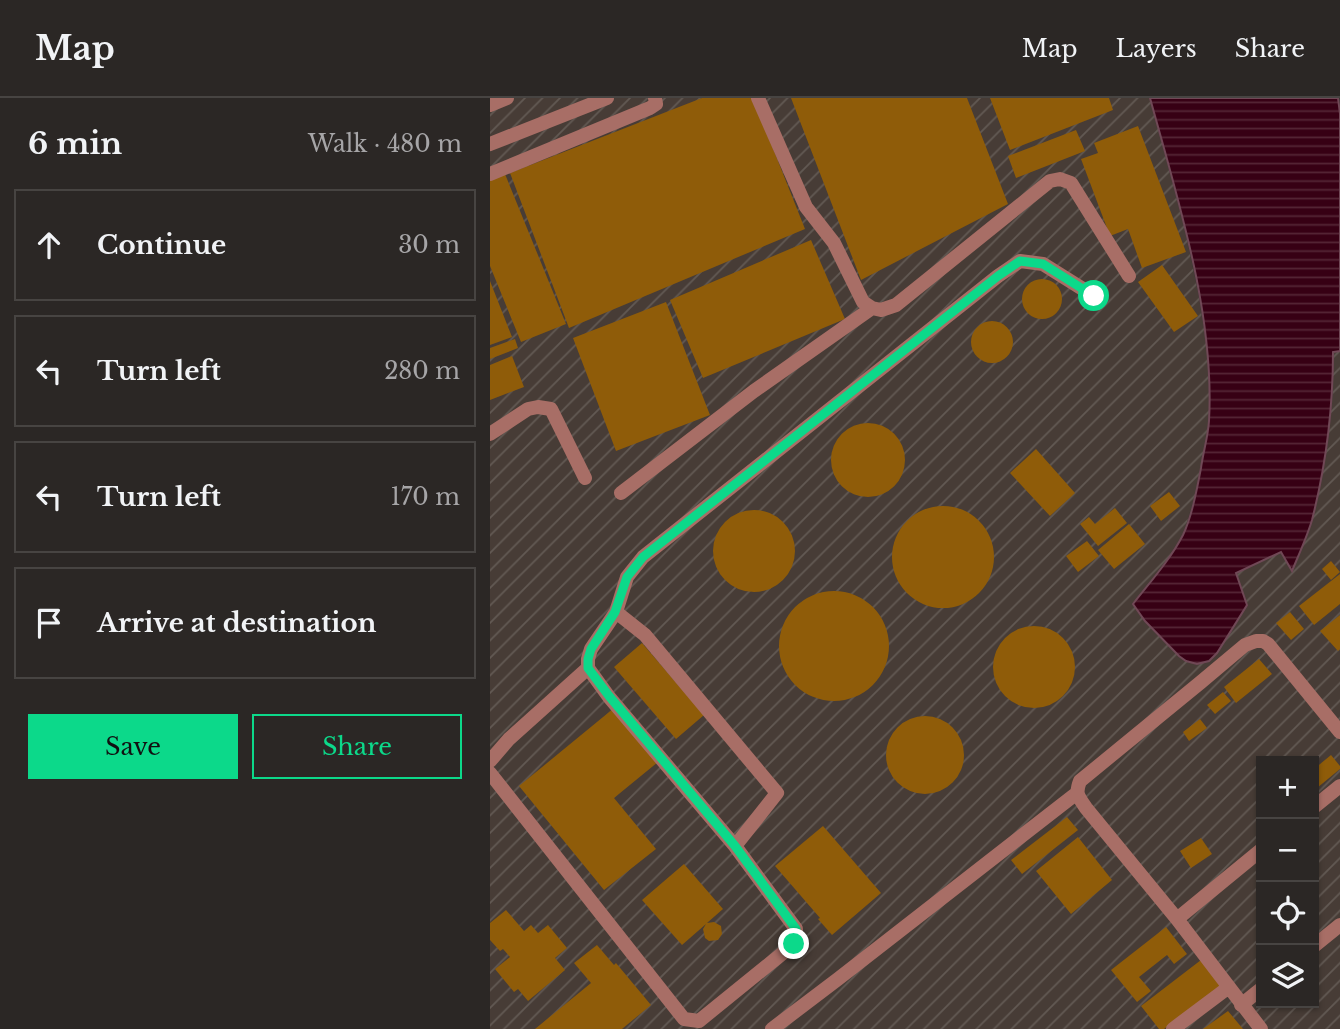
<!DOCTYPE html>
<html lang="en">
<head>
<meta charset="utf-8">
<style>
  :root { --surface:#2b2725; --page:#332f2d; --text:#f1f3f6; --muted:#a6a5a7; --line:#474442; --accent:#0cd98a }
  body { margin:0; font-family:"Libre Baskerville",serif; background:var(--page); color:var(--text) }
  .controls { position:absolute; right:21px; bottom:21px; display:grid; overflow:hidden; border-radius:0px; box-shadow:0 2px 5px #0004 }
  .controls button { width:63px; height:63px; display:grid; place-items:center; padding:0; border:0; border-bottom:2px solid var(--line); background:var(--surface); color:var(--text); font:35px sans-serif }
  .stop { position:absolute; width:21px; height:21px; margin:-16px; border:5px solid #0cd98a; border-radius:50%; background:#fff }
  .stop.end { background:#0cd98a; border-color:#fff; box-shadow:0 2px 7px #0008 }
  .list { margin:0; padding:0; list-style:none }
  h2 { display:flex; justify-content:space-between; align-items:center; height:91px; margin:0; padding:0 28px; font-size:30px }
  h2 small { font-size:23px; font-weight:400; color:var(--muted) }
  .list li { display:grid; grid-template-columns:46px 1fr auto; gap:21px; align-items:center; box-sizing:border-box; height:112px; margin:0 14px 14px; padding:0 14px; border:2px solid var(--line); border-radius:0px }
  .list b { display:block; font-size:26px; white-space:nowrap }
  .list em { font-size:23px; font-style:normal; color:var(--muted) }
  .actions { display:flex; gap:14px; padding:21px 28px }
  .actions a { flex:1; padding:16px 0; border:2px solid var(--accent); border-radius:0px; text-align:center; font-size:24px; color:var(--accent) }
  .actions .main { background:var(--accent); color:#111 }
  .icon { flex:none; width:38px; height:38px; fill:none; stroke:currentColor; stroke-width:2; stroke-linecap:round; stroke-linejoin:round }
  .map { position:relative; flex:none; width:850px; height:931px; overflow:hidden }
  header { display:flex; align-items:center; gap:42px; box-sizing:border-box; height:98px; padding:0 35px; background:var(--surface); border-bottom:2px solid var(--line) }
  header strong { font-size:33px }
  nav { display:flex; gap:38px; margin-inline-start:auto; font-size:24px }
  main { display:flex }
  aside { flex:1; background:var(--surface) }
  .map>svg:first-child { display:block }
  .industrial { fill:url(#industrial-furrows); fill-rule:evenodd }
  .water { fill:url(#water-rules); stroke:#704856; stroke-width:2 }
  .building { fill:#8f5c09 }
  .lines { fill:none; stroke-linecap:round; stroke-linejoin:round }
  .minor { stroke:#a86e66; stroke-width:14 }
  .route { stroke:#0cd98a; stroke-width:9 }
</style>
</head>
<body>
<header>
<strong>Map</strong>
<nav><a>Map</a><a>Layers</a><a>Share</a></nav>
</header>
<main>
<aside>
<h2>6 min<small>Walk · 480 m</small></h2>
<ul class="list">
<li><svg class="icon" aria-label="ahead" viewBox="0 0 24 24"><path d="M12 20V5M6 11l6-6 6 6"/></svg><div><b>Continue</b></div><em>30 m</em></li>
<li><svg class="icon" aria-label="left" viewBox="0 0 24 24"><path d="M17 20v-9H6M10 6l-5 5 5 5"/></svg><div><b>Turn left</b></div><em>280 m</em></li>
<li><svg class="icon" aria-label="left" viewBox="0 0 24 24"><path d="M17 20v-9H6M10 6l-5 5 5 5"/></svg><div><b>Turn left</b></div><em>170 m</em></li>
<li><svg class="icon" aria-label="arrive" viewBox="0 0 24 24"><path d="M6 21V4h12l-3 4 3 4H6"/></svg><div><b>Arrive at destination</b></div></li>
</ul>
<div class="actions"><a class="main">Save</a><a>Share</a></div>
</aside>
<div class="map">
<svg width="850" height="931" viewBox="0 0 850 931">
  <defs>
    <pattern id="industrial-furrows" width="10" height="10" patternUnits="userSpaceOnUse" patternTransform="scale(1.75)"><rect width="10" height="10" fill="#473c36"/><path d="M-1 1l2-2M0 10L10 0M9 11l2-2" fill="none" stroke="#625953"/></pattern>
    <pattern id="water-rules" width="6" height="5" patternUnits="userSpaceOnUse" patternTransform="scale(1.75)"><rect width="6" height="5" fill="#370014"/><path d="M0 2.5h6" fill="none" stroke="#552636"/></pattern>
  </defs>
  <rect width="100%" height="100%" fill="#393431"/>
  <path class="industrial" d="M0,0H660L695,132L708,194L716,244L720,287L719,326L707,391L694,434L678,462L643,506L655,523L696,563L707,566L719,563L727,555L757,507L746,475L791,453L801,472L821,424L837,350L843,293V254L850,253V931H0ZM771,663H824V905H771Z"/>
  <path class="water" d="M660,0H848L850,16V253L843,254C843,311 836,367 822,422C817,439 809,456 802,473L791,454L746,475L757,507L727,555L719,563L707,566L696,563L689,558L655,523L643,506C661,483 680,462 693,437C702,418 707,391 711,370C713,355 718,339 719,323C725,217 688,102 660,0Z"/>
  <path class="building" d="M212,0H263L315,131L79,230L20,75Z
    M301,0H477L518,106L371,182Z
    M500,0H619L623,12L520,52Z
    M648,28L696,154L652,170L638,131L620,138L591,61L608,55L604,45Z
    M586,32L595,53L526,80L518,58Z
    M15,76L76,226L31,244L0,168V82Z
    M321,142L355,221L213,280L180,202Z
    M672,167L708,218L684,234L648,184Z
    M532 201a20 20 0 1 1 40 0a20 20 0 1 1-40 0Z
    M0,183L22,239L0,247Z
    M176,204L220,317L126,353L83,240Z
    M481 244a21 21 0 1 1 42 0a21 21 0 1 1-42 0Z
    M25,241L28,250L0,261V250Z
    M22,258L34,289L0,302V267Z
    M341 362a37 37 0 1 1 74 0a37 37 0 1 1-74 0Z
    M546,351L585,395L560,418L520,375Z
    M679,394L690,408L671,423L660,408Z
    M402 459a51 51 0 1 1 102 0a51 51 0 1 1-102 0Z
    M625,410L637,425L608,448L590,426L599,419L605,426Z
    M223 453a41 41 0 1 1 82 0a41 41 0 1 1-82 0Z
    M639,426L655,446L624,471L608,452Z
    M597,443L609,458L588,474L576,458Z
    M841,463L850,474L841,482L832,471Z
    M850,476V506L824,527L809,508Z
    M289 548a55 55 0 1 1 110 0a55 55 0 1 1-110 0Z
    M800,514L814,531L801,542L786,525Z
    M850,517V551L848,553L830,533Z
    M503 569a41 41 0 1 1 82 0a41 41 0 1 1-82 0Z
    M152,545L214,617L186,641L124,569Z
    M769,561L782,576L746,605L734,589Z
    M733,594L741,603L725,616L717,607Z
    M124,610L168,664L124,700L166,751L114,792L29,688Z
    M396 657a39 39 0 1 1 78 0a39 39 0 1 1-78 0Z
    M710,621L717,630L699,643L693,634Z
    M841,657L850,668V671L827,690L824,686V671Z
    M577,719L588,732L532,776L521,762Z
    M333,728L391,795L342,837L328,821L330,820L285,768Z
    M588,739L622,782L581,816L546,773Z
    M711,740L722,756L701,770L690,753Z
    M194,766L233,811L217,825L224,824L231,828L232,836L228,842L219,843L215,840L213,831L216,826L192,847L152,802Z
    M16,812L34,833L41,827L48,835L58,827L77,850L65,860L75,872L38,903L28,891L24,894L5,871L20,859L13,851L10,853L0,842V825Z
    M676,829L697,856L684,866L677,857L649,879L661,893L647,904L621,872Z
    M107,847L124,867L126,865L161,907L132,931H45L101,885L84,865Z
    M711,862L731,888L674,931H669L651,908Z
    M738,913L753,931H713Z"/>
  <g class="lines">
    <path class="minor" d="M268,0L316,109L344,145L373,204L382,210L391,212L406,207L560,83L570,81L581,85L639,178
      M0,7L17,0
      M0,46L117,0
      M0,76L160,10L166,6L165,0
      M0,336L38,311L48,309L61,311L95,380
      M131,395L264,293L382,210
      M0,663L19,641L98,570
      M0,675L194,921L209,923L304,846L306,831L245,748L119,599L98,570V561L101,551L126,514
      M824,709L850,688
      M245,748L287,695L155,537L126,514L137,479L153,459L508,178L530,163L553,166L604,198
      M687,821L771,752
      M824,848L850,827
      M751,907L771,891
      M282,931L348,881L587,695
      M683,931L739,889
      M771,931L687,821L596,710C588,698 585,696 590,683L711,584L755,547L766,543H773L778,546L850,634"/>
  </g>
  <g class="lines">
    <path class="route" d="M304,846L306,831L245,748L119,598L98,570V561L101,551L125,514L137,479L153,459L508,178L530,163L553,166L604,198"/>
  </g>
</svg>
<div class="controls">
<button>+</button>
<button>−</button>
<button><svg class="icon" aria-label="locate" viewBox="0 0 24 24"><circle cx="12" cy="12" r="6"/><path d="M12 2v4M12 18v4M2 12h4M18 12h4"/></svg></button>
<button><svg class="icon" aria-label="layers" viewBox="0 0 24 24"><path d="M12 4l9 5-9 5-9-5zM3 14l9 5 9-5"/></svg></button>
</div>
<div class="stop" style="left:604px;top:198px"></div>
<div class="stop end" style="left:304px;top:846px"></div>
</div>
</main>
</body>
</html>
